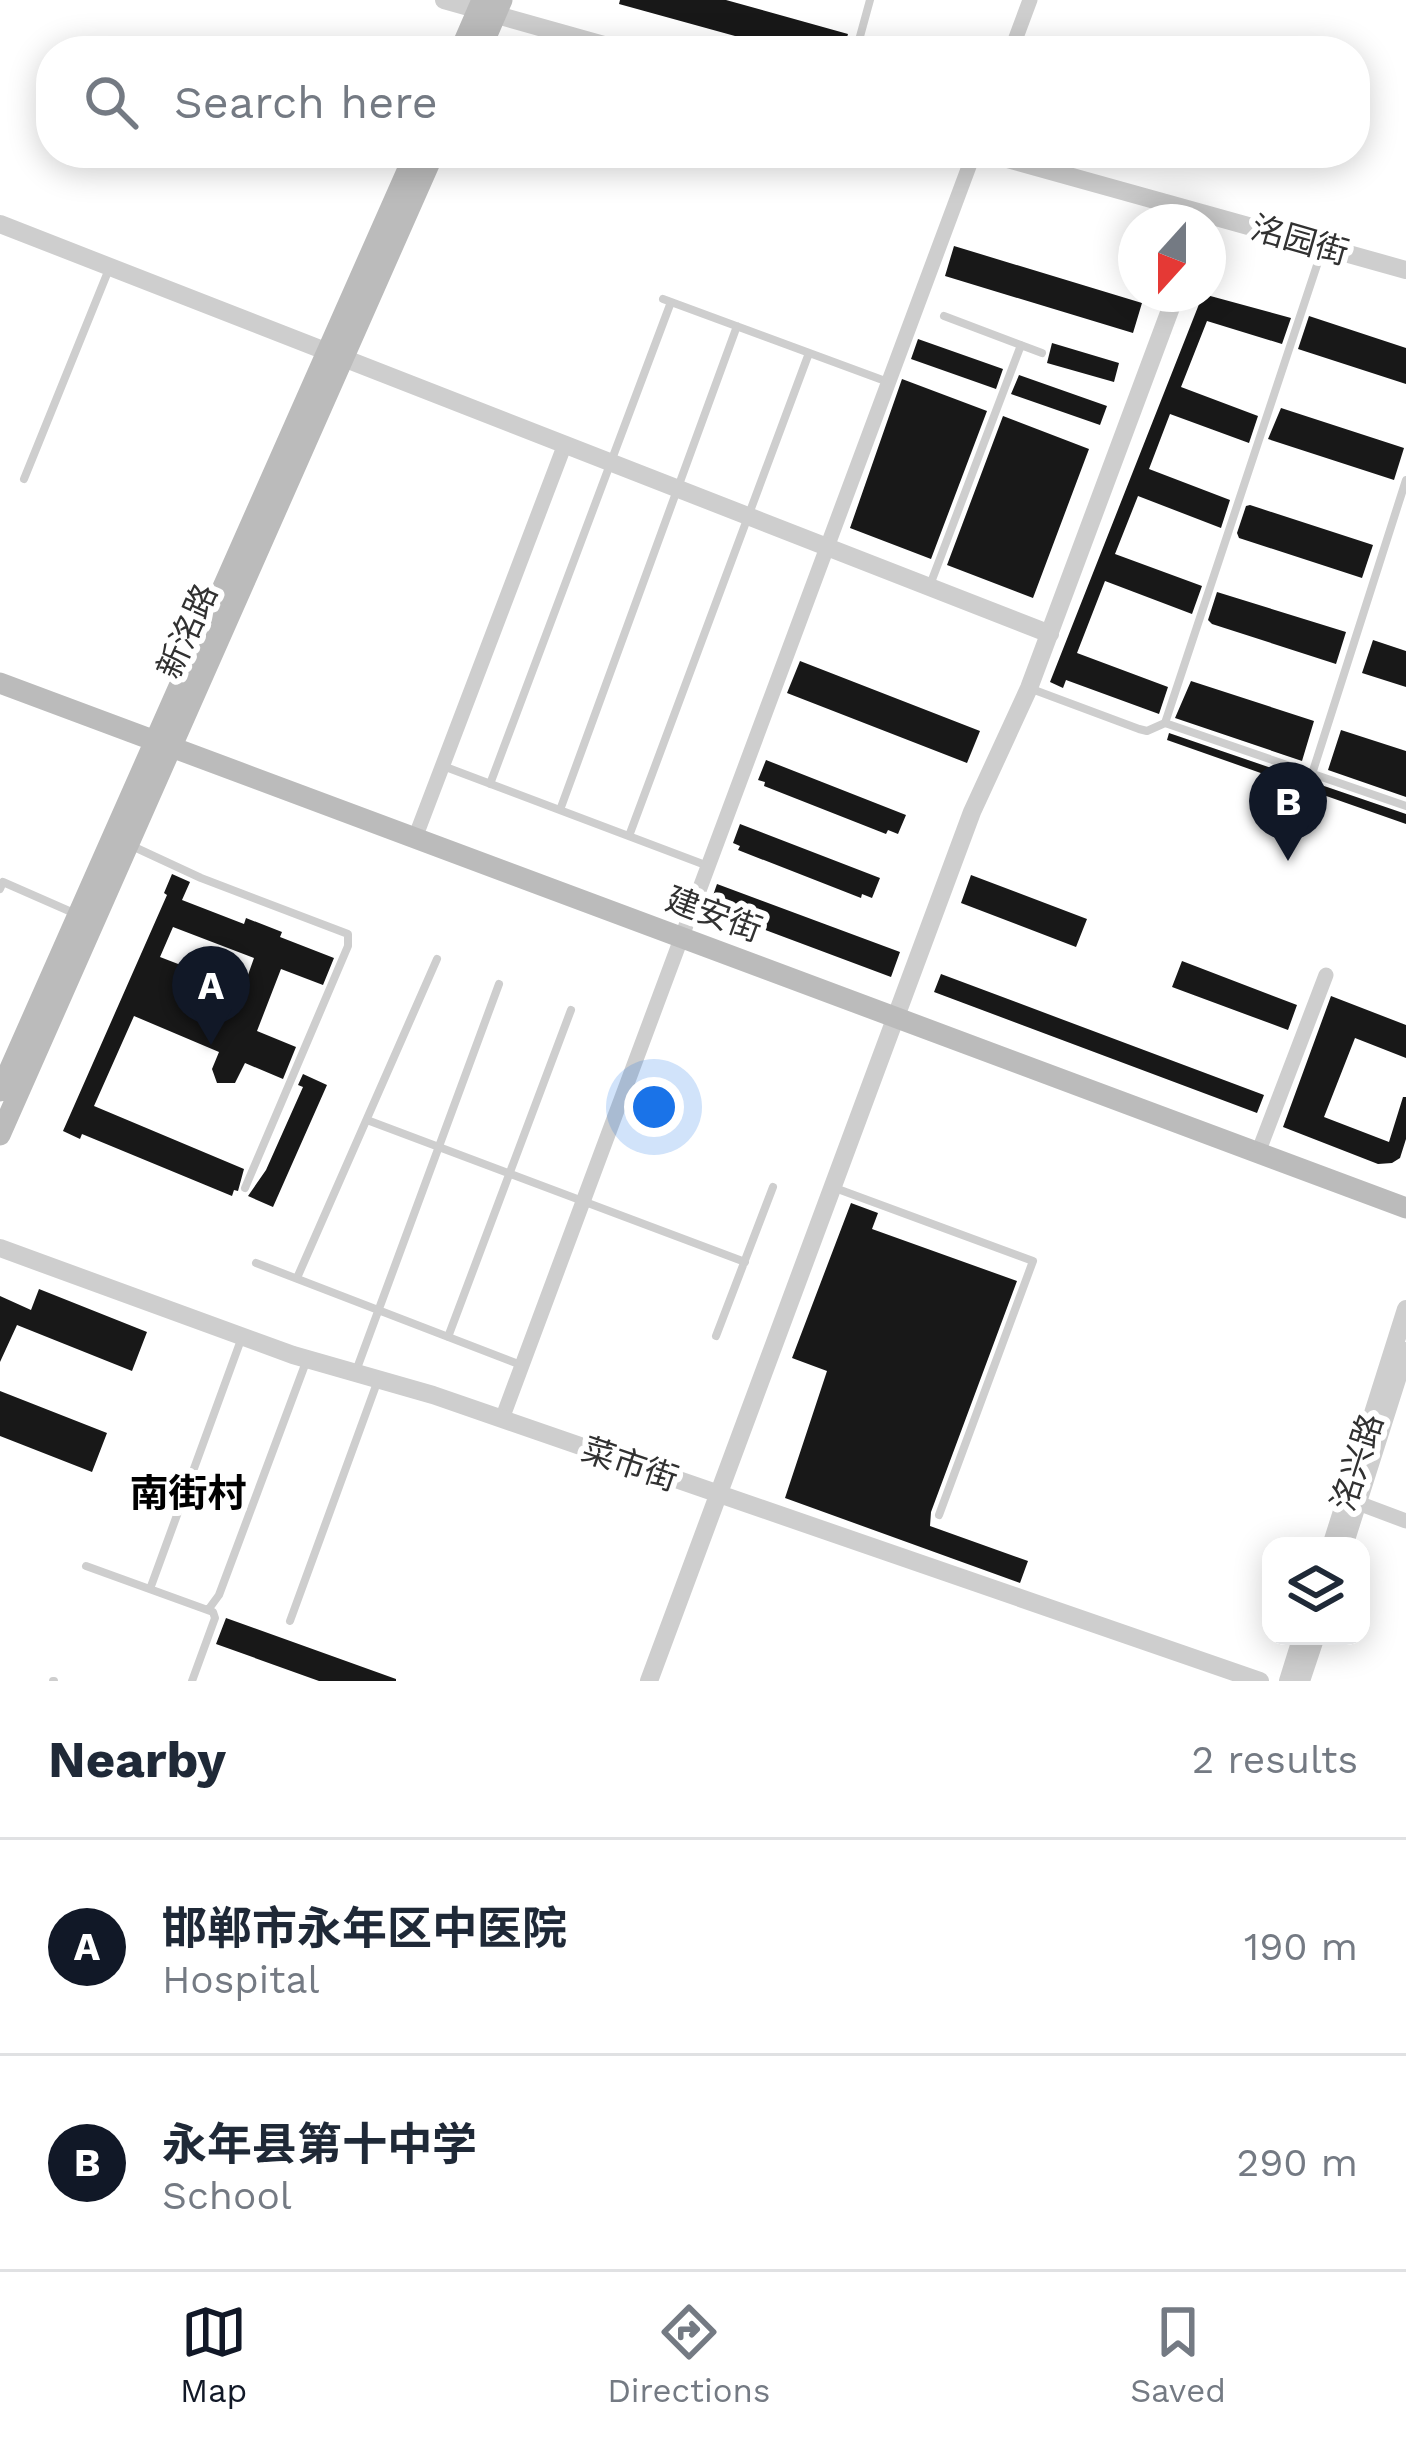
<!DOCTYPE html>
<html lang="en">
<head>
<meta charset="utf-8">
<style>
  :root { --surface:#fff; --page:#f6f6f7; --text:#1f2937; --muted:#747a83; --line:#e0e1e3; --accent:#111827 }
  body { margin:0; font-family:"Work Sans","Noto Sans SC",sans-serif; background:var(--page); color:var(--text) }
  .controls { position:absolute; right:36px; bottom:36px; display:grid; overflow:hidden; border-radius:24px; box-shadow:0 6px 30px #0003 }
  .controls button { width:108px; height:108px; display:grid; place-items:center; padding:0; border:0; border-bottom:3px solid var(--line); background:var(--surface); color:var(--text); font:60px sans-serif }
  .compass { position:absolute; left:1118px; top:204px; width:108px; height:108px; border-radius:50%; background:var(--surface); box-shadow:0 6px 30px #0003; rotate:201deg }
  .you { position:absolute; left:654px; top:1107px; width:42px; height:42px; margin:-30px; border:9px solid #fff; border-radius:50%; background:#1a73e8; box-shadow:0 0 0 18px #1a73e833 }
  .badge { display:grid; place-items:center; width:78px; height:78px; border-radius:50%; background:var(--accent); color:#fff; font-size:39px; font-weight:700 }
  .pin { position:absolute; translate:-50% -99px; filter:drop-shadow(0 3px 6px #0008) }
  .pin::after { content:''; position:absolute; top:63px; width:42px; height:36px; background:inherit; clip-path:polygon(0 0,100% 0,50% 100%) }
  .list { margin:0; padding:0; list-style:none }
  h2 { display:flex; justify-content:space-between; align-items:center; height:156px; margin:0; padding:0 48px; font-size:51px }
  h2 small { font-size:39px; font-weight:400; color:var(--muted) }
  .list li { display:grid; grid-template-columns:78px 1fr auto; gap:36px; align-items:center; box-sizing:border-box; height:216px; padding:0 48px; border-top:3px solid var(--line) }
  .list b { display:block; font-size:45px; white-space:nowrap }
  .list p { margin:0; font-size:39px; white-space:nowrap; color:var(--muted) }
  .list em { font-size:39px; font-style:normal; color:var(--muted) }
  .icon { flex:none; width:66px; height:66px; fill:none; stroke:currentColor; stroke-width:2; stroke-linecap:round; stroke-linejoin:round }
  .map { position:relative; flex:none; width:1406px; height:1681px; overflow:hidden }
  .search { position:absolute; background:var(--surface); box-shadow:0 6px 30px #0003; left:36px; right:36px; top:36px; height:132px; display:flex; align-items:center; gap:30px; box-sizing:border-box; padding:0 42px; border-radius:48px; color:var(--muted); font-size:45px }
  .sheet { height:588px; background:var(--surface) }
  nav { display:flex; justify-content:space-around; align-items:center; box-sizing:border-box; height:168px; border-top:3px solid var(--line); background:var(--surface); font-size:33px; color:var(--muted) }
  nav a { display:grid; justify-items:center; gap:6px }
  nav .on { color:var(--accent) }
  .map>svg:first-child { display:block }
  .building { fill:#181818; fill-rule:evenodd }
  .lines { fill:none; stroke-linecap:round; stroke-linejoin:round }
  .service { stroke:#cecece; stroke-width:8 }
  .minor { stroke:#cecece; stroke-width:15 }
  .tertiary { stroke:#cecece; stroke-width:18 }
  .secondary { stroke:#bbb; stroke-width:21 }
  .labels { text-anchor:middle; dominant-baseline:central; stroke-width:12; stroke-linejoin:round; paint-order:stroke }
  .street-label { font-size:33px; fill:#313131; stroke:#fff }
  .quarter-label { font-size:39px; font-weight:bold; fill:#000; stroke:#fff }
</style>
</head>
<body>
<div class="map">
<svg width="1406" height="1681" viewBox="0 0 1406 1681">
  <rect width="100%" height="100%" fill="#fff"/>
  <path class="building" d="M620,0H726L848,34L843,51H789L619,4Z
    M954,246L1142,303L1133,333L945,276Z
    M1203,294L1291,318L1282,344L1207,321L1181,387L1258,416L1249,443L1170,414L1149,469L1230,500L1221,528L1138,496L1115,554L1202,586L1192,614L1105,581L1077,653L1168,687L1159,714L1066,680L1063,688L1050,682Z
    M1309,316L1406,348V384L1298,349Z
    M918,339L1003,369L996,389L911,359Z
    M1052,343L1119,363L1114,382L1047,363Z
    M1019,375L1107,406L1100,425L1011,394Z
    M902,379L987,411L931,559L850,528Z
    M1281,408L1404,448L1394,480L1268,439Z
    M1003,416L1089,449L1033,598L947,565Z
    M1250,505L1373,545L1362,578L1239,538L1237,533L1246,506Z
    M1217,592L1346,632L1336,664L1212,624L1208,620Z
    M1373,640L1406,651V687L1362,673Z
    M800,661L980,731L967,763L787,693Z
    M1191,681L1314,721L1302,761L1175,718Z
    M1341,730L1406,751V797L1328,770Z
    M1169,733L1406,814V824L1167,740Z
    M766,760L906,815L898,834L888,830L886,834L764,786L765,782L758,780Z
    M740,824L880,878L872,898L862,894L861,898L738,850L740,846L733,843Z
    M172,874L190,882L182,900L244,924L246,918L282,932L280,937L334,958L323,985L281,969L257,1031L296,1047L283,1079L245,1063L235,1083H217L212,1069L219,1052L134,1016L94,1106L244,1169L238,1191L234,1190L232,1196L82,1134L80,1139L63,1131L167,895L164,893ZM173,927L254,958L243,989L160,957Z
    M971,875L1087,919L1076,947L961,903Z
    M717,884L900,952L891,977L717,912L711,901Z
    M1182,961L1297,1005L1288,1030L1172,987Z
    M941,974L1264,1095L1257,1113L934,992Z
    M1331,996L1406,1025V1058L1355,1038L1324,1117L1389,1142L1403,1097H1406V1139L1400,1158L1392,1163L1378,1164L1283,1127Z
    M303,1074L327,1085L273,1207L248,1196L266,1170L303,1087L298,1085Z
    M851,1203L878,1213L872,1229L1017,1281L931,1512L930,1526L1028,1561L1020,1583L785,1498L827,1371L792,1358Z
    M39,1289L147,1332L132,1371L17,1325L0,1362V1296L31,1310Z
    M0,1391L107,1433L92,1472L0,1436Z
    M226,1618L396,1679V1681H319L216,1644Z"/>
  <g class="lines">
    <path class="service" d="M856,51L870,0
      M663,299L888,382
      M944,316L1042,353
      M24,479L109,269
      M930,585L1021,345
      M1029,688L1139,729L1147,731L1165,723L1406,806
      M1165,723L1323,247
      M443,766L708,866
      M1312,774L1406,480
      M490,784L671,302
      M560,810L737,326
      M629,836L809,353
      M132,846L201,878L348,934V946L245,1188
      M0,889L3,882L76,914
      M367,1120L745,1262
      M835,1188L1033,1261L939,1515
      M256,1263L521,1365
      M297,1278L437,959
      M716,1336L773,1187
      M448,1337L571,1010
      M356,1371L499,984
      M86,1566L213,1612L215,1618L192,1681
      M150,1589L242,1337
      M208,1610L219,1595L306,1362
      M290,1621L378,1380
      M53,1681H54"/>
    <path class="minor" d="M1011,51L1030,0
      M415,838L565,444
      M1258,1153L1326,975
      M502,1419L974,153
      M1358,1503L1406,1521"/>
    <path class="tertiary" d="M444,0L625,51
      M986,153L1406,270
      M0,224L1050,634
      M0,1248L293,1355L433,1395L1260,1681
      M1331,1546L1406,1309
      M1344,1546L1406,1351
      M649,1681L972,812L1029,688L1176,294
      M1288,1681L1302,1636
      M1301,1681L1316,1636"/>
    <path class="secondary" d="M460,51L482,0
      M480,51L502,0
      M0,683L1406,1208
      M0,1091L415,153
      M0,1135L434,153"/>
  </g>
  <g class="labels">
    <g class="street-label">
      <text transform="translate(1300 240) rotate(16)">洺园街</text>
      <text transform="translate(187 631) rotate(-66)">新洺路</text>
      <text transform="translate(714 914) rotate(20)">建安街</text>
      <text transform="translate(1357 1462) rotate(-72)">洺兴路</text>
      <text transform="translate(630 1464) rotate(19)">菜市街</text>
    </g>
    <g class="quarter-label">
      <text x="188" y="1493">南街村</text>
    </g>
  </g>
</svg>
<div class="controls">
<button><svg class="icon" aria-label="layers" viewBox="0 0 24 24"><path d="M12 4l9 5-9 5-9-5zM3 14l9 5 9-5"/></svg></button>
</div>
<svg class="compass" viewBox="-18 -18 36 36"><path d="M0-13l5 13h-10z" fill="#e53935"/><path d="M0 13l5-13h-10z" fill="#747a83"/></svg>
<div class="you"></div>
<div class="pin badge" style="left:211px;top:1045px">A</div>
<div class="pin badge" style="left:1288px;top:861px">B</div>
<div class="search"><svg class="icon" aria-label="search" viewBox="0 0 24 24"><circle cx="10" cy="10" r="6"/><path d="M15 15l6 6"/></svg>Search here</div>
</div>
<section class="sheet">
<h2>Nearby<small>2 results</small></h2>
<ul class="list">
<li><span class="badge">A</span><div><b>邯郸市永年区中医院</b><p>Hospital</p></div><em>190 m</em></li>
<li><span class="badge">B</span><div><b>永年县第十中学</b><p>School</p></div><em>290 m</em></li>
</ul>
</section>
<nav>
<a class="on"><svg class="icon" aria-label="map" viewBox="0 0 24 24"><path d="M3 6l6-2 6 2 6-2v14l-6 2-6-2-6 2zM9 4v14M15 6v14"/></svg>Map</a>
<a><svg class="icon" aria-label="directions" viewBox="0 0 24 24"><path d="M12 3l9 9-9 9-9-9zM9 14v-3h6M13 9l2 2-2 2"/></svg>Directions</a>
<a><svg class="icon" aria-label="saved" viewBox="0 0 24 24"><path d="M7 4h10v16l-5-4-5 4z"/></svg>Saved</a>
</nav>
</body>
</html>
